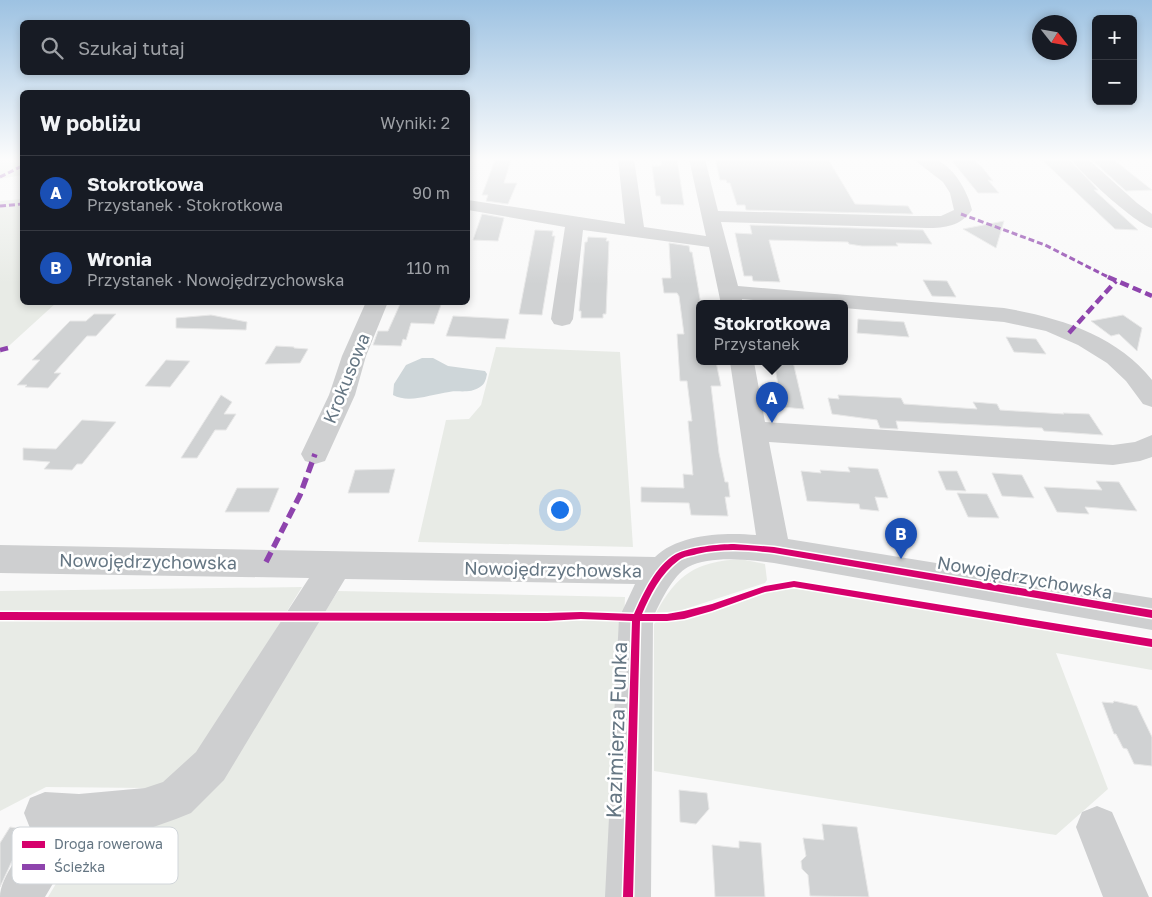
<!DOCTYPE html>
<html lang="pl">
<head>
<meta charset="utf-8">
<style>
  :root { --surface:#171b24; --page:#242831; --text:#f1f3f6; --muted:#9ea1a6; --line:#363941; --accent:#99a4ac }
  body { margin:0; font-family:"Golos Text",sans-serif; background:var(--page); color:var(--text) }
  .controls { position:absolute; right:15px; top:15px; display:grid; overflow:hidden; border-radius:8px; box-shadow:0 2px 8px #0003 }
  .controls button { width:45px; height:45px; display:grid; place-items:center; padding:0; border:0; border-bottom:1px solid var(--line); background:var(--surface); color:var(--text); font:25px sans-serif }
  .compass { position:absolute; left:1032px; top:15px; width:45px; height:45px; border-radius:50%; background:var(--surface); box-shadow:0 2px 8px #0003; rotate:121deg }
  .you { position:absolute; left:559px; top:509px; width:18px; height:18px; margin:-12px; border:4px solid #fff; border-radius:50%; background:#1a73e8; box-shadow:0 0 0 8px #1a73e833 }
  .badge { display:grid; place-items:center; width:32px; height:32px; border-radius:50%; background:var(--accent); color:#fff; font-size:16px; font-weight:700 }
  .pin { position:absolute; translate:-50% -41px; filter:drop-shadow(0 1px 2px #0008) }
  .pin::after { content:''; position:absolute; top:26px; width:18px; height:15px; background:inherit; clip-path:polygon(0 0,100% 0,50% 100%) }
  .popup { position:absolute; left:696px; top:300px; width:152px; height:65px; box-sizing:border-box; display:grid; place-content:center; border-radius:8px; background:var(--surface); filter:drop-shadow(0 1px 4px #0005); font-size:16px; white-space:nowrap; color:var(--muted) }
  .popup b { font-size:19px; color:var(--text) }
  .popup::after { content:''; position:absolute; left:50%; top:100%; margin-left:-10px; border:10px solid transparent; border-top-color:var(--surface) }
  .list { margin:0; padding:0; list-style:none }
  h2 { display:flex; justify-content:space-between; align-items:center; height:65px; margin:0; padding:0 20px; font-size:21px }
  h2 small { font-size:16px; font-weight:400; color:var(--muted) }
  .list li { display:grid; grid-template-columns:32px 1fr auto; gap:15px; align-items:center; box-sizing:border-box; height:75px; padding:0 20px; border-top:1px solid var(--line) }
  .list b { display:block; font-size:19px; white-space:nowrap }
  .list p { margin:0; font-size:16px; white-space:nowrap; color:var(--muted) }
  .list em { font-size:16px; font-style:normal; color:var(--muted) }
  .icon { flex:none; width:28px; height:28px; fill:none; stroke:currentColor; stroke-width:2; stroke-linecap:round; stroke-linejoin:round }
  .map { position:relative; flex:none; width:1152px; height:897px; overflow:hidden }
  .search { position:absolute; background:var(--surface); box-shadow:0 2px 8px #0003; left:20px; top:20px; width:450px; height:55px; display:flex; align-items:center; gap:12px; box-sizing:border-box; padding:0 18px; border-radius:8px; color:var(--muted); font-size:19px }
  .panel { position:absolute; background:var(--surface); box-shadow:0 2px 8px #0003; left:20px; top:90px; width:450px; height:215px; border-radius:8px }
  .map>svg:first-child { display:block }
  .green { fill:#e8ebe6 }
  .water { fill:#ced6d9 }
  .building { fill:#d0d2d3; stroke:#e8e8e8 }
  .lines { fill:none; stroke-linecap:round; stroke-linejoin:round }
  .minor { fill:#cecfd0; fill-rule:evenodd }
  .quiet-far2 { stroke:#8e44ad; stroke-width:3; stroke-dasharray:6 3; stroke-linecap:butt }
  .quiet-far1 { stroke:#8e44ad; stroke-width:4.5; stroke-dasharray:9 4.5; stroke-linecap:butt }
  .quiet { stroke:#8e44ad; stroke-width:5.5; stroke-dasharray:11 5.5; stroke-linecap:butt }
  .cycleway-casing { stroke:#fff; stroke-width:3 }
  .cycleway { fill:#d6006c; fill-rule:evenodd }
  .labels { text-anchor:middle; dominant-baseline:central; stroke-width:5; stroke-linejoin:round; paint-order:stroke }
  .street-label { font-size:18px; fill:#657683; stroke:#fff }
  .near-street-label { font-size:21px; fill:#657683; stroke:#fff }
  .key { fill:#fff; stroke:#d1d6da; stroke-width:1 }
  .key-label { font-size:14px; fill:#657683 }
</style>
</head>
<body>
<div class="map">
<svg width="1152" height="897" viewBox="0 0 1152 897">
  <rect width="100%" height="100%" fill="#f9f9f9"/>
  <path class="green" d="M0,159H22V175L0,179Z
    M22,199V302L56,303L0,354V201Z
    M496,347L620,352L633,547L418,542L446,420L469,419L481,405Z
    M740,559L765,564L767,580L765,583L679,611L656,613C677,574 696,562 740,559Z
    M302,587L192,765L174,780L148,788L46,787L0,811V591Z
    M786,588L817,591L1152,647V670L1056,653L1108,789L1056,835L654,771V624L657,621C695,619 717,606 751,596C763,593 774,591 786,588Z
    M338,591L625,597L614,897H48L86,834L221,777Z"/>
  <path class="water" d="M422,358H433L448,366L485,371L487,374C486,379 485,384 480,387C470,394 459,390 449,392C432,394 409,404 393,395L394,384L406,365Z"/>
  <path class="building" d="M661,159H677L684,205L661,204L660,196H656L652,166H660L661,164Z
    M715,159H828L855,204L908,206L913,214L746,210L745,205H737L730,183H727L726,180H720Z
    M972,159L982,167L993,181L988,180L999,193H978L952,161Z
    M1041,159H1069L1098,190H1094L1138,230L1115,229Z
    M1091,159H1113L1152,190L1126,191Z
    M495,160H511L504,183H517L508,204L486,201L488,195H482Z
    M482,214L504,218L498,241L473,240Z
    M1004,221L996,248L963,229Z
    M750,225L923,230L932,244L896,243L898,246H862L849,244L848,242L769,240L780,282L753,281L752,276H744L735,233L752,234Z
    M535,230L553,231L552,236H555L542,315L519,314Z
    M588,237L607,238L606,241H609L606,314H603V318H581V311H579L585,242H587Z
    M669,243L689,246L690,252H692L700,299V362H716L721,386H711L719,453L725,482H728L730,497H725L728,516L691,515L689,503L641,502V487L684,488L683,474L693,475L688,421H692L687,381H680L677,334H684L679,296L677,293H664L662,278H671Z
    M923,280L947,281L956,297L932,296Z
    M401,302H442L434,324L411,323L406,340L403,339L401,346L373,345L378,331H388Z
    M94,314H116L96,336H87L54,373H61L48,388L25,387L27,385H17L40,360H32L70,321H86Z
    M211,315L247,322L246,330L176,328V318Z
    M1123,315L1142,328L1137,351L1119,334L1111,336L1091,321Z
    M453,316L509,319L505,339L446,336Z
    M858,319L904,322L909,337L857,333Z
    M1006,337L1036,339L1046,354L1014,352Z
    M276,346L294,347V348L308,349L300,363L265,364Z
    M166,360L190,361L170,387L145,386Z
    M774,362H793L804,409L782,407Z
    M221,395L232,402L224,414H236L226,430H215L197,458H181Z
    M838,395L901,398L904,404L977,409L973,402L997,404L1000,410L1064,414L1063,413L1089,414L1103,435L1044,431L1042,428L896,421L898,429L880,428L877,420L832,414L828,398L839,399Z
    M82,420L116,422L82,464H77L72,470L44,469L50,462L23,460V448L56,449Z
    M848,467L878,469L888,498L875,497L879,511L860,509L859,504L807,501L801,471L821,473L820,470L850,472Z
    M395,469L389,493H348L355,470Z
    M938,471H957L966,491L946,490Z
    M992,473L1022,475L1034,498L1002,496Z
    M1096,481L1119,482L1137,511L1085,507L1089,514L1057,512L1044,487L1102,490Z
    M237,488H279L269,512H225Z
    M957,493L987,494L999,518L968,517Z
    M1114,701L1137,706L1152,737V766L1134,764L1127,749L1123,748L1116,734H1114L1102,702L1113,703Z
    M679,790L707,793L709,809L696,824L680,822Z
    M822,824L857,827L869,897L810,896L808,875L802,869L801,861L806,856L803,838L824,840Z
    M10,827L33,831L12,861L0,887V843Z
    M739,841L761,843L765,897H715L712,845L739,848Z"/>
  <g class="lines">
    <path class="minor" d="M618,159H634L644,227L706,236L689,159H705L718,211L914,216H941L954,210L950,193L943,182L913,159C919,159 927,157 933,159C953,164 968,192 972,210C961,226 945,228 927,228L721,222L738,286L1004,308C1058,317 1117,335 1152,380V407L1143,404L1126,381L1107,363L1078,345L1046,331L1004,322L844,308V304H799L742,299L743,304H721L709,247L583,230L573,319L570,324L562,326L554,324L551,319L565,227L468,210V200L625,224Z
      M1071,159H1088L1137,203L1152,214V228C1136,224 1081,174 1071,159Z
      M366,302H388L366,356L355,395L325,461L315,464L305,461L301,454L329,395L342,356Z
      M730,362H754L765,422L1113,445L1135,442L1152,435V457L1140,461L1113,465L769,442L788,539L1152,598V630L774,563C750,560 711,555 688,567C673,575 660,602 653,618L651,897H605L619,618L635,584L345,579L224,780L191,813L176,819L145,830L81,836L45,897H0C0,877 25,847 36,830L30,828L24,813L30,798L45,792L79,794L145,788L163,782L196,752L309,578L0,573V545L655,557C678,534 725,532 756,535Z
      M1097,806L1112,812L1149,897H1103L1076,827L1082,812Z"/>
    <path class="quiet-far2" d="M0,177L22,166
      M0,206L22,204
      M961,214L1045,245L1110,278"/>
    <path class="quiet-far1" d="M1108,277L1152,296
      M1069,333L1116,281
      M0,350L8,348"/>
    <path class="quiet" d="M266,562L300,495L315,454"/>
    <defs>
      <path id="cycleway" d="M734,544L774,547L1152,610V618L774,553C748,550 723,548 697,554C691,556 684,556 679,560C661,573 650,595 642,614H667L684,611L712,604L765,586L794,581L1152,639V647L794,587L765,592L712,611L684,619L667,621H640L633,897H623L632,621L581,619L547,621L0,620V612L547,613L581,612L634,614C643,594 656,565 676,554C690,547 719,544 734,544Z"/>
    </defs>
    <use href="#cycleway" class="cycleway-casing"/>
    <use href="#cycleway" class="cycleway"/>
  </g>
  <linearGradient id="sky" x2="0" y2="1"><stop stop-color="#9dc2e2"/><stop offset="0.56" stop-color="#fcfcfc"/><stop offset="1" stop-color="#fcfcfc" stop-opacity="0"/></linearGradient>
  <rect width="1152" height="284" fill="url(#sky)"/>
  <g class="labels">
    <g class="street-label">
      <text transform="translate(346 378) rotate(-68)">Krokusowa</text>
      <text transform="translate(148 561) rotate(1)">Nowojędrzychowska</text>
      <text transform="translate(553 569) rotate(1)">Nowojędrzychowska</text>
      <text transform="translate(1025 577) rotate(10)">Nowojędrzychowska</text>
    </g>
    <g class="near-street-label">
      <text transform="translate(616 730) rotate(-88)">Kazimierza Funka</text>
    </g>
  </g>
  <rect x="12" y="827" width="166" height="57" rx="8" class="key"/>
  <rect x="22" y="841" width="23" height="7" fill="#d6006c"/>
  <rect x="22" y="864" width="23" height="6" fill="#8e44ad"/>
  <g class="key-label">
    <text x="54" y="849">Droga rowerowa</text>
    <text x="54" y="872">Ścieżka</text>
  </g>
</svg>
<div class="controls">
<button>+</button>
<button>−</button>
</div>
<svg class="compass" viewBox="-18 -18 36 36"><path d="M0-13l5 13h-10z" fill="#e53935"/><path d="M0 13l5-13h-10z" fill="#9ea1a6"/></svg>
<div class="you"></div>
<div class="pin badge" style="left:772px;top:423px;background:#1a4fb4">A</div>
<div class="popup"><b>Stokrotkowa</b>Przystanek</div>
<div class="pin badge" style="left:901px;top:559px;background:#1a4fb4">B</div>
<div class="search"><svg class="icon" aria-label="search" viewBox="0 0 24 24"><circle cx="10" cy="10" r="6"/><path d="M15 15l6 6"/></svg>Szukaj tutaj</div>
<section class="panel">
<h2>W pobliżu<small>Wyniki: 2</small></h2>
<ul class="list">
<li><span class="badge" style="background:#1a4fb4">A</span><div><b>Stokrotkowa</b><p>Przystanek · Stokrotkowa</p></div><em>90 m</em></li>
<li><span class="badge" style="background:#1a4fb4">B</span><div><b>Wronia</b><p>Przystanek · Nowojędrzychowska</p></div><em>110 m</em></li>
</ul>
</section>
</div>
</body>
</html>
